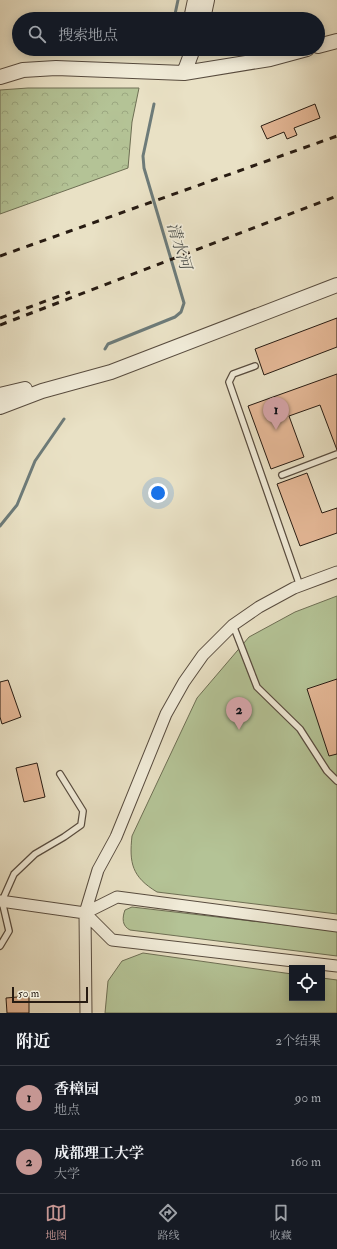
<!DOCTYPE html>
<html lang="zh">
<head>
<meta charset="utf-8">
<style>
  :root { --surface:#171b24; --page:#242831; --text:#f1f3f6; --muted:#9ea1a6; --line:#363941; --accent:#c59692 }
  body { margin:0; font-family:"IM FELL Double Pica","Noto Serif SC",serif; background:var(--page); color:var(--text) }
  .controls { position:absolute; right:12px; bottom:12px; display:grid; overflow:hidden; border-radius:0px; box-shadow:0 2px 10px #0003 }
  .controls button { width:36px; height:36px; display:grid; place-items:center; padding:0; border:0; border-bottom:1px solid var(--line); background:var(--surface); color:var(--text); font:20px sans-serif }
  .scale { position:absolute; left:12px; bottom:10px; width:76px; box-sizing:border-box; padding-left:4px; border:2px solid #271b12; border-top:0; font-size:11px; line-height:14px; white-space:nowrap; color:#271b12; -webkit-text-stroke:3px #f1ecd9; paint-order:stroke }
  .you { position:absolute; left:158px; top:493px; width:14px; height:14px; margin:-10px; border:3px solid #fff; border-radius:50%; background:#1a73e8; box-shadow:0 0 0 6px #1a73e833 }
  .badge { display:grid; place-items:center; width:26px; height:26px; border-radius:50%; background:var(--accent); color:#111; font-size:13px; font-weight:700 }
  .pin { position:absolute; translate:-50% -33px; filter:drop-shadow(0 1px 2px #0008) }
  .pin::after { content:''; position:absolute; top:21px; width:14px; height:12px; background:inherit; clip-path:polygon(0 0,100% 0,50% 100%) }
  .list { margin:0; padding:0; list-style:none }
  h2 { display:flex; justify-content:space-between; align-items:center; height:52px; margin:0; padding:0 16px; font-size:17px }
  h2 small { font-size:13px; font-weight:400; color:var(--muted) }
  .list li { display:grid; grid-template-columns:26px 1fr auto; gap:12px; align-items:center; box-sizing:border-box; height:64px; padding:0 16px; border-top:1px solid var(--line) }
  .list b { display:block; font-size:15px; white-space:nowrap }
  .list p { margin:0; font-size:13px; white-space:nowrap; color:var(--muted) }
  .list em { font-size:13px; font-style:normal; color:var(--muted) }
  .icon { flex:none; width:22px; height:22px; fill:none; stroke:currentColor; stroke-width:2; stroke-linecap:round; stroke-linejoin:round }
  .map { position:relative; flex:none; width:337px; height:1013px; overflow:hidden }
  .search { position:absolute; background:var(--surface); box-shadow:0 2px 10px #0003; left:12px; right:12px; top:12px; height:44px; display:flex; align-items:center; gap:10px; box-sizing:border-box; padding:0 14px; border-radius:22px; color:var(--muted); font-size:15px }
  .sheet { height:180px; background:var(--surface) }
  nav { display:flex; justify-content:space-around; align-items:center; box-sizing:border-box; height:56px; border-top:1px solid var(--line); background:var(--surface); font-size:11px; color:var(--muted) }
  nav a { display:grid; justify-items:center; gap:2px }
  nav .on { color:var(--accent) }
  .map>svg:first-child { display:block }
  .grass { fill:#b4c396; stroke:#6e6f54 }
  .park { fill:url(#park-crowns); stroke:#6e6f54 }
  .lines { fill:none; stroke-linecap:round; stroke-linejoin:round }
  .stream { stroke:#6d7b79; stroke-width:3 }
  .building { fill:#e6b998; stroke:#271b12 }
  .service-casing { stroke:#584c3f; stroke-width:8 }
  .minor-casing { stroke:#584c3f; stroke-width:13 }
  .tertiary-casing { stroke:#584c3f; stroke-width:16 }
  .service { stroke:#f1ecd9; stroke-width:5.5 }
  .minor { stroke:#f1ecd9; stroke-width:11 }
  .tertiary { stroke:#f1ecd9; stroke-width:14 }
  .rail { stroke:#271b12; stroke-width:3; stroke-dasharray:7 7; stroke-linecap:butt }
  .labels { text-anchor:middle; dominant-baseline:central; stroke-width:3.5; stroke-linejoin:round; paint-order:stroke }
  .water-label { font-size:16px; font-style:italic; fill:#50534e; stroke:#f1ecd9 }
</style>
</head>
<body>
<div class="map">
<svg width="337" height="1013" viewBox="0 0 337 1013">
  <defs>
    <pattern id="park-crowns" width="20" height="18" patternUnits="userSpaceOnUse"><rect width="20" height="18" fill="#b4c396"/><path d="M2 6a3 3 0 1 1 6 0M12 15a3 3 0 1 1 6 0" fill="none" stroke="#9ba780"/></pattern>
  </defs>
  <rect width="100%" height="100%" fill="#e9e1c5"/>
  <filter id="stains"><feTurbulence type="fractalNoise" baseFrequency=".005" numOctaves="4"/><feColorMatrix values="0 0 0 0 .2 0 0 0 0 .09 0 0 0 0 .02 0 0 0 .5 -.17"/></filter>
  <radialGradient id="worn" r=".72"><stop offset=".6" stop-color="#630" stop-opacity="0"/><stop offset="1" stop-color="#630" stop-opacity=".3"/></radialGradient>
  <path class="grass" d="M337,596V914L157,892C132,877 129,863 132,836L197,698L249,637L295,612Z
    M132,907L337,931V956L130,930C122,926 122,918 125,910Z
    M143,953L292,974V998H322V978L337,980V1013H105L108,981L122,961Z"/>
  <path class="park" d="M28,88H139L132,122L128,168L0,214V90Z"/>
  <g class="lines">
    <path class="stream" d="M174,19L178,0
      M105,349L108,344L175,317L181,312L184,303L144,168L143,156L154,104
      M0,526L17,505L35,461L64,419"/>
  </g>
  <path class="building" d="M315,104L320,118L294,128L297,135L287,139L284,132L267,139L261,126Z
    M337,318V347L264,375L255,349Z
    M337,374V450L320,405L289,416L304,457L271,469L248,406Z
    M307,473L322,513L337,508V533L300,546L277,484Z
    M337,679V754L329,756L307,689Z
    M8,680L21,717L2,724L0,717V682Z
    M37,763L45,797L24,802L16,768Z
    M29,996V1013H7L6,998Z"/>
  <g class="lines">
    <defs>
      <path id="service" d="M255,366L233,374L229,382L300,586
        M282,475L337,454
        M233,625L257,687L300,729L327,771L337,781
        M0,946L9,931L2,901L14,874L35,854L64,837L81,825L83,811L60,774"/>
      <path id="minor" d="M0,901L85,913L117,897L337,926
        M85,913L112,940L337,966
        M86,1013L85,913L98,870L116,837L166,714L184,682L203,655L233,625L259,607L294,588L337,572"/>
      <path id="tertiary" d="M191,19L195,0
        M203,19L207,0
        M318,46L337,41
        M184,73L193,49
        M0,77L23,70L56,68L184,73L270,59L307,49
        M0,395L25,389
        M0,407L42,391L111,372L337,285"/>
    </defs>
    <use href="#service" class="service-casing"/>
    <use href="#minor" class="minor-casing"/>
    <use href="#tertiary" class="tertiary-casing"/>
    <use href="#service" class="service"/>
    <use href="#minor" class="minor"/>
    <use href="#tertiary" class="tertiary"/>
    <path class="rail" d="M0,256L337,136
      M0,318L70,292
      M0,325L337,196"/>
  </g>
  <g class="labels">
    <g class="water-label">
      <text transform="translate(179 246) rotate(73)">清水河</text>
    </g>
  </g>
  <rect width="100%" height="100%" filter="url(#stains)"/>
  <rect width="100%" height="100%" fill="url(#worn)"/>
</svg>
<div class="controls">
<button><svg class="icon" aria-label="locate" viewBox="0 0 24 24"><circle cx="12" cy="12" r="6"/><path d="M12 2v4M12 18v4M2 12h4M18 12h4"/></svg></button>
</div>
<div class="scale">50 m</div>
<div class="you"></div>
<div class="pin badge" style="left:276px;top:430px">1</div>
<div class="pin badge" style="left:239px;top:730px">2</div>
<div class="search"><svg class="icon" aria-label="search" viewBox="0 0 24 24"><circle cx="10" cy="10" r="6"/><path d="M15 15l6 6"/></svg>搜索地点</div>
</div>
<section class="sheet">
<h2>附近<small>2个结果</small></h2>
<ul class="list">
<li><span class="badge">1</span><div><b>香樟园</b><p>地点</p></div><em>90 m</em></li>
<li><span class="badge">2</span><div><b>成都理工大学</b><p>大学</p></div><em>160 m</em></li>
</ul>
</section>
<nav>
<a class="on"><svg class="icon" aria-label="map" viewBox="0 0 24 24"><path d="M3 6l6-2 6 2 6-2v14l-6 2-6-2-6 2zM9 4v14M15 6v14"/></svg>地图</a>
<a><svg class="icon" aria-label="directions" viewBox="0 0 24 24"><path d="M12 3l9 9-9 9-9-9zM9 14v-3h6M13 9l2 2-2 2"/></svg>路线</a>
<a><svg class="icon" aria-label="saved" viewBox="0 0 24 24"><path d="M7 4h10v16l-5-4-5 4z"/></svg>收藏</a>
</nav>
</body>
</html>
